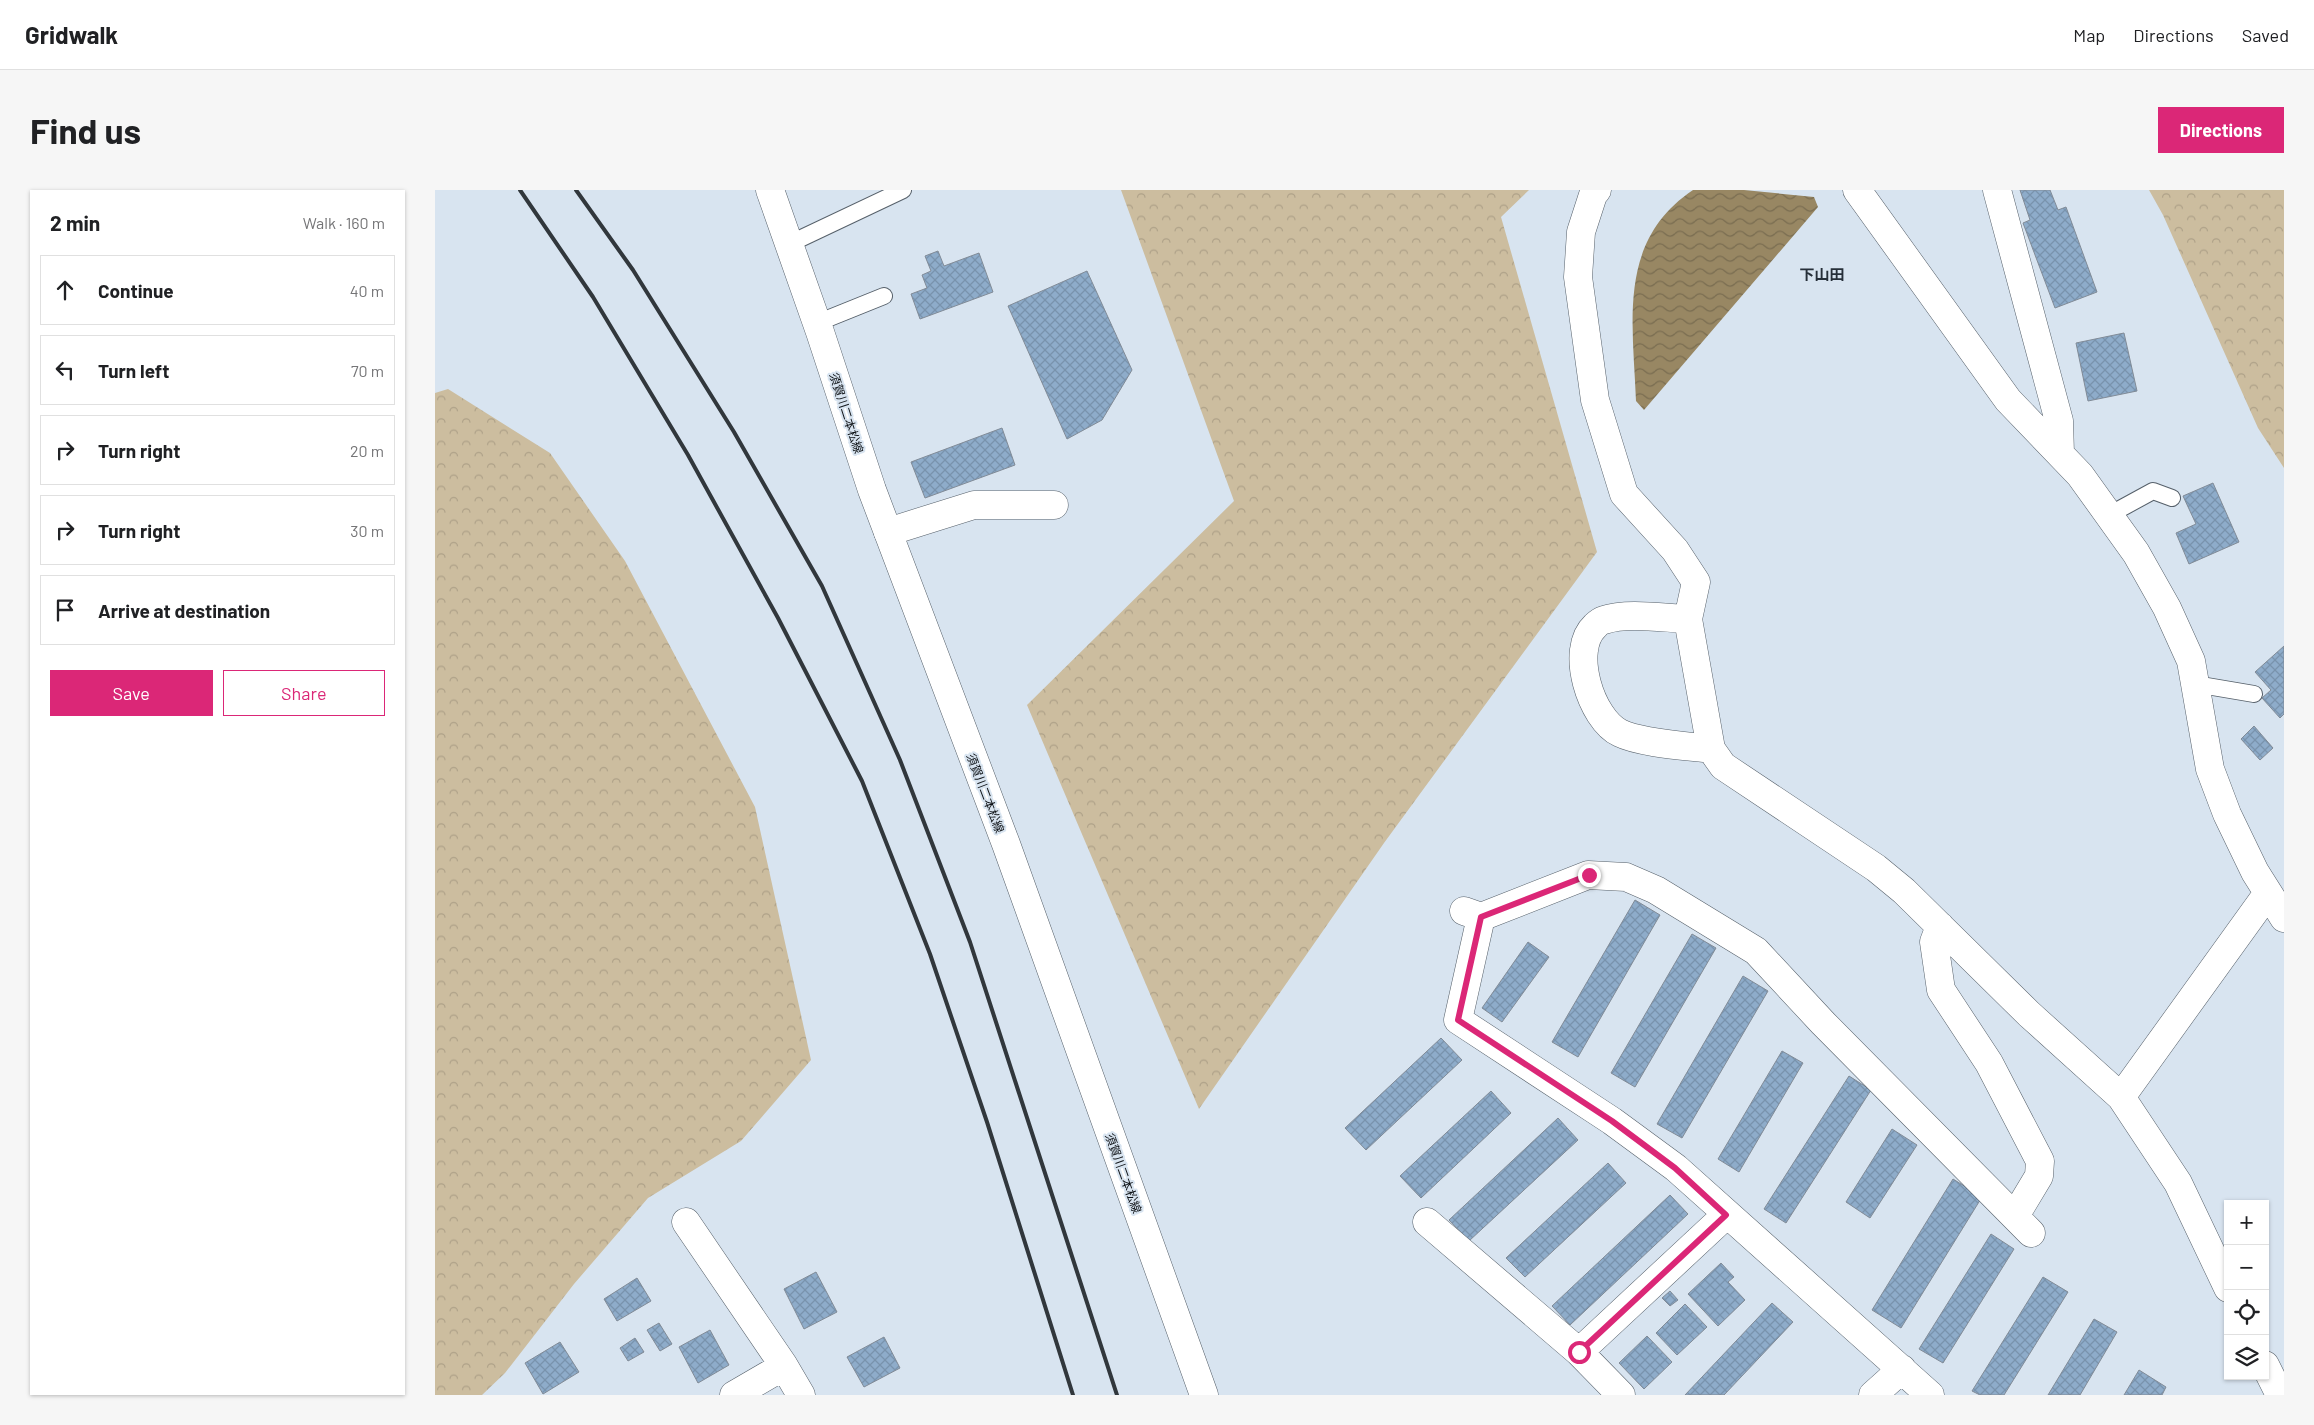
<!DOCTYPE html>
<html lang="en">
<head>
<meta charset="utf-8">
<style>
  :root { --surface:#fff; --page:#f6f6f6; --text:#202124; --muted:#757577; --line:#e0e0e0; --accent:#db2777 }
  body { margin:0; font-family:Barlow,"Noto Sans JP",sans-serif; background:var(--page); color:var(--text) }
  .controls { position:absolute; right:15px; bottom:15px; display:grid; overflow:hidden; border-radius:0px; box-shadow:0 1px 4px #0004 }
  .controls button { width:45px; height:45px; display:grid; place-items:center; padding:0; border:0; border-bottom:1px solid var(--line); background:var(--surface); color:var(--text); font:25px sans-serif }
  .stop { position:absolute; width:15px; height:15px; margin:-11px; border:4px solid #db2777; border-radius:50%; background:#fff }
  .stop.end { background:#db2777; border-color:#fff; box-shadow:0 1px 5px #0008 }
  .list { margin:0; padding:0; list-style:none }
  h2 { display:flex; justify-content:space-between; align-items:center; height:65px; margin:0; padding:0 20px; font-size:21px }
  h2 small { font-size:16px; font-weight:400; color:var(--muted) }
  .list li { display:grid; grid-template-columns:32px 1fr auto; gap:15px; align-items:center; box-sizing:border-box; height:70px; margin:0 10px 10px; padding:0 10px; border:1px solid var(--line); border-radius:0px }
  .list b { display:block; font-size:19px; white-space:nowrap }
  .list em { font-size:16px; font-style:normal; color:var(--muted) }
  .actions { display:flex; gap:10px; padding:15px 20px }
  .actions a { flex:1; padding:11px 0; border:1px solid var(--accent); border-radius:0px; text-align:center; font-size:18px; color:var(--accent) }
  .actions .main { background:var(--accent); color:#fff }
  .icon { flex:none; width:28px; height:28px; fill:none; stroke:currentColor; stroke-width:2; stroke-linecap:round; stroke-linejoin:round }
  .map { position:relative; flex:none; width:1849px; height:1205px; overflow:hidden; border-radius:0px }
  header { display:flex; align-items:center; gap:30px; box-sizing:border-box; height:70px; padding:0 25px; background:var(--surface); border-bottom:1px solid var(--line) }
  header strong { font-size:24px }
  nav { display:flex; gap:28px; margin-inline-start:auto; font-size:18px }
  .intro { display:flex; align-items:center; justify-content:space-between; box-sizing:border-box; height:120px; padding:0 30px }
  h1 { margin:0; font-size:35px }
  .button { padding:12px 22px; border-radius:0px; background:var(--accent); color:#fff; font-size:18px; font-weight:700 }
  main { display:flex; gap:30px; padding:0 30px }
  aside { flex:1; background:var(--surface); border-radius:0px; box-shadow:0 1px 4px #0004 }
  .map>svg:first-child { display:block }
  .forest { fill:url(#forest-crowns) }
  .water { fill:url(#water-waves) }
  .building { fill:url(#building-cross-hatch); stroke:#818b97 }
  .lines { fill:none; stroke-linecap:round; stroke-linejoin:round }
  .service-casing { stroke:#56606a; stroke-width:18 }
  .minor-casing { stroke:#56606a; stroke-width:29 }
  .secondary-casing { stroke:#56606a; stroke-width:29 }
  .service { stroke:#fff; stroke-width:16 }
  .minor { stroke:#fff; stroke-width:28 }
  .secondary { stroke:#fff; stroke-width:28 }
  .rail { stroke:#31373c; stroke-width:4 }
  .route { stroke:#db2777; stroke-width:6 }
  .labels { text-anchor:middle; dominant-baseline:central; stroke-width:4; stroke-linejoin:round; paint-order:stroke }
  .street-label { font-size:12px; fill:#0e1216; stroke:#d8e4f0 }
  .quarter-label { font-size:15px; font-weight:bold; fill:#262f39; stroke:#d8e4f0 }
</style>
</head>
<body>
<header>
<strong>Gridwalk</strong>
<nav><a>Map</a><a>Directions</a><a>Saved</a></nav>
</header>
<div class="intro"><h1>Find us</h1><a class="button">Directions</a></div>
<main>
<aside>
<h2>2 min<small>Walk · 160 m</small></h2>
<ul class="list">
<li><svg class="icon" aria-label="ahead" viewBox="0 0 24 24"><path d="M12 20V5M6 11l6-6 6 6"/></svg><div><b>Continue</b></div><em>40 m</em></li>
<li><svg class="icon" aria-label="left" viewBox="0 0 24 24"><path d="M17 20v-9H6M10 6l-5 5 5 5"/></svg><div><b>Turn left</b></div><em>70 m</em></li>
<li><svg class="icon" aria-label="right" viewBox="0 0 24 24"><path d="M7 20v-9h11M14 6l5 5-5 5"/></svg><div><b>Turn right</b></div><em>20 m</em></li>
<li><svg class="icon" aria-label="right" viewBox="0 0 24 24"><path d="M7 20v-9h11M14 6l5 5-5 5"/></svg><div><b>Turn right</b></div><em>30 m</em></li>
<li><svg class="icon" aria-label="arrive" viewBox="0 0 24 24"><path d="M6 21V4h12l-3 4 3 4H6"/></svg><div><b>Arrive at destination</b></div></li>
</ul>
<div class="actions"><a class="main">Save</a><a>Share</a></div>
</aside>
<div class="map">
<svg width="1849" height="1205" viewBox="0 0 1849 1205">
  <defs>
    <pattern id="forest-crowns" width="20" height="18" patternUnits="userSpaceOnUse" patternTransform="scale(1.25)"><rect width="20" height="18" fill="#ccbd9f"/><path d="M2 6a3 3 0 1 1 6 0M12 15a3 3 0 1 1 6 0" fill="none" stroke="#aea188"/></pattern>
    <pattern id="water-waves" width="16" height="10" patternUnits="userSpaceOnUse" patternTransform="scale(1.25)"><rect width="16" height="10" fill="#988763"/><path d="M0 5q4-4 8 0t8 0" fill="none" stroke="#7a6d51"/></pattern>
    <pattern id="building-cross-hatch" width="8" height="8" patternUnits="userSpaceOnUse" patternTransform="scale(1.25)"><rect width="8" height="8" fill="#8eacca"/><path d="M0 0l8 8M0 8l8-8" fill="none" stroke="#7993ad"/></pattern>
  </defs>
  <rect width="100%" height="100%" fill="#d8e4f0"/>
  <path class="forest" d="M686,0H1094L1066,27L1162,362L949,653L764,919L592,515L799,311Z
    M1714,0H1849V278L1823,238L1728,25Z
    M13,199L115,263L190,371L320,617L376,870L306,951L213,1008L139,1094L70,1183L47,1205H0V203Z"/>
  <path class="water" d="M1258,0H1309L1379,7L1383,17L1209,220L1201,211C1198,132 1182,51 1258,0Z"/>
  <path class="building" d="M1585,0H1615L1623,20L1631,17L1662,102L1620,118L1588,33L1595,30Z
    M503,61L509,76L544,63L558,102L485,129L476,104L492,98L487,85L496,81L490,66Z
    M652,81L697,180L667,230L632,249L573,116Z
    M1689,143L1702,201L1653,211L1641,153Z
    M567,238L580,275L490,308L476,272Z
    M1778,293L1804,352L1754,374L1741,343L1761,334L1748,306Z
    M1849,456V524L1845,528L1827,508L1836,500L1820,482Z
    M1819,536L1838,558L1825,570L1806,549Z
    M1200,710L1225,725L1143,867L1117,852Z
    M1257,744L1281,758L1200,897L1176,883Z
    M1093,752L1114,767L1067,832L1047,818Z
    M1308,786L1333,801L1247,948L1222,934Z
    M1006,848L1027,870L931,960L910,938Z
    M1347,861L1368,873L1304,982L1283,969Z
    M1414,886L1436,900L1351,1033L1329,1019Z
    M1056,901L1076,923L986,1008L965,986Z
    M1123,928L1143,950L1034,1051L1014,1030Z
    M1457,939L1482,955L1435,1028L1411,1012Z
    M1173,973L1191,993L1090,1087L1071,1068Z
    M1518,989L1547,1007L1466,1138L1437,1120Z
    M1235,1005L1253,1024L1135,1135L1117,1116Z
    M1556,1044L1579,1059L1508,1173L1484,1159Z
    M1286,1073L1299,1087L1293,1092L1310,1110L1283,1136L1253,1104Z
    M381,1082L402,1122L369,1139L349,1099Z
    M1608,1087L1633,1102L1569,1205H1545L1537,1201Z
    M202,1088L216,1111L182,1131L169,1109Z
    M1235,1101L1243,1110L1235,1116L1227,1108Z
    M1337,1113L1358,1132L1289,1205H1250Z
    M1250,1114L1272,1137L1242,1165L1221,1143Z
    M1659,1129L1682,1142L1645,1205H1613Z
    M224,1133L237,1154L225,1161L212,1140Z
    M275,1140L294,1175L263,1193L244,1157Z
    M1212,1146L1237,1172L1209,1199L1184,1173Z
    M449,1147L465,1178L429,1197L412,1167Z
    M200,1148L209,1162L193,1171L185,1158Z
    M125,1152L144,1182L108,1204L90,1173Z
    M1704,1180L1731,1197L1727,1205H1689Z"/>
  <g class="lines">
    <defs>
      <path id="service" d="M354,54L468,0
        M382,133L449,106
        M1674,325L1718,301L1737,308
        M1760,494L1819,504"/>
      <path id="minor" d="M1162,0L1158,5L1146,42L1143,87L1160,210L1189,304L1240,360L1261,392L1253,429L1276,559L1288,576L1441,678L1469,701L1594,824L1686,907L1743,993L1793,1098
        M1422,0L1573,210L1645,285L1701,363L1732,418L1756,471L1775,579L1792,624L1820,682L1849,728
        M1562,0L1624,231L1625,264
        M453,342L539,315H619
        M1253,429C1228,428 1192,422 1169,430C1165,431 1162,434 1160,436C1134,460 1156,529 1185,543C1205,553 1252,556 1276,559
        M1029,721L1046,727L1153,685L1191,687L1221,700L1321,761L1388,833L1596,1043
        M1046,727L1023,830L1177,931L1241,978L1495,1205
        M1505,736L1499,752L1506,800L1554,873L1605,971L1604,986L1580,1026
        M1686,907L1833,703
        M251,1032L349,1176
        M992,1032L1144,1162L1186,1205
        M1144,1162L1291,1025
        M1830,1175L1845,1205
        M299,1205L349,1176L366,1205
        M1438,1205L1467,1179"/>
      <path id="secondary" d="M335,0L385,142L437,300L571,654L769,1205"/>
    </defs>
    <use href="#service" class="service-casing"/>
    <use href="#minor" class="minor-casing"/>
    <use href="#secondary" class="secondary-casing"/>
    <use href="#service" class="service"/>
    <use href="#minor" class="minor"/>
    <use href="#secondary" class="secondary"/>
    <path class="rail" d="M85,0L158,107L253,265L343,428L427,591L495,764L552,932L638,1205
      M141,0L198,80L299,242L387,396L465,570L535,752L682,1205"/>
  </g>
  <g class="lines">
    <path class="route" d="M1144,1162L1291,1025L1240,978L1177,931L1023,830L1046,727L1154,685"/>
  </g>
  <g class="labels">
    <g class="street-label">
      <text transform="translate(412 223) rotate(72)">須賀川二本松線</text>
      <text transform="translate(551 603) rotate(69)">須賀川二本松線</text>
      <text transform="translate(689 983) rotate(70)">須賀川二本松線</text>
    </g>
    <g class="quarter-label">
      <text x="1387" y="84">下山田</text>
    </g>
  </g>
</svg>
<div class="controls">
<button>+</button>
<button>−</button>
<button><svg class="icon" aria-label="locate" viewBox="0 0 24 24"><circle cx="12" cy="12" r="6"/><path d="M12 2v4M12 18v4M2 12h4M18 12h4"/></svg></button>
<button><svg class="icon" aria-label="layers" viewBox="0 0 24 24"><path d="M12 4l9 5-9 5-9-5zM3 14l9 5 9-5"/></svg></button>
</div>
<div class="stop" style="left:1144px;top:1162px"></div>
<div class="stop end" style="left:1154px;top:685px"></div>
</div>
</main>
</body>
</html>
